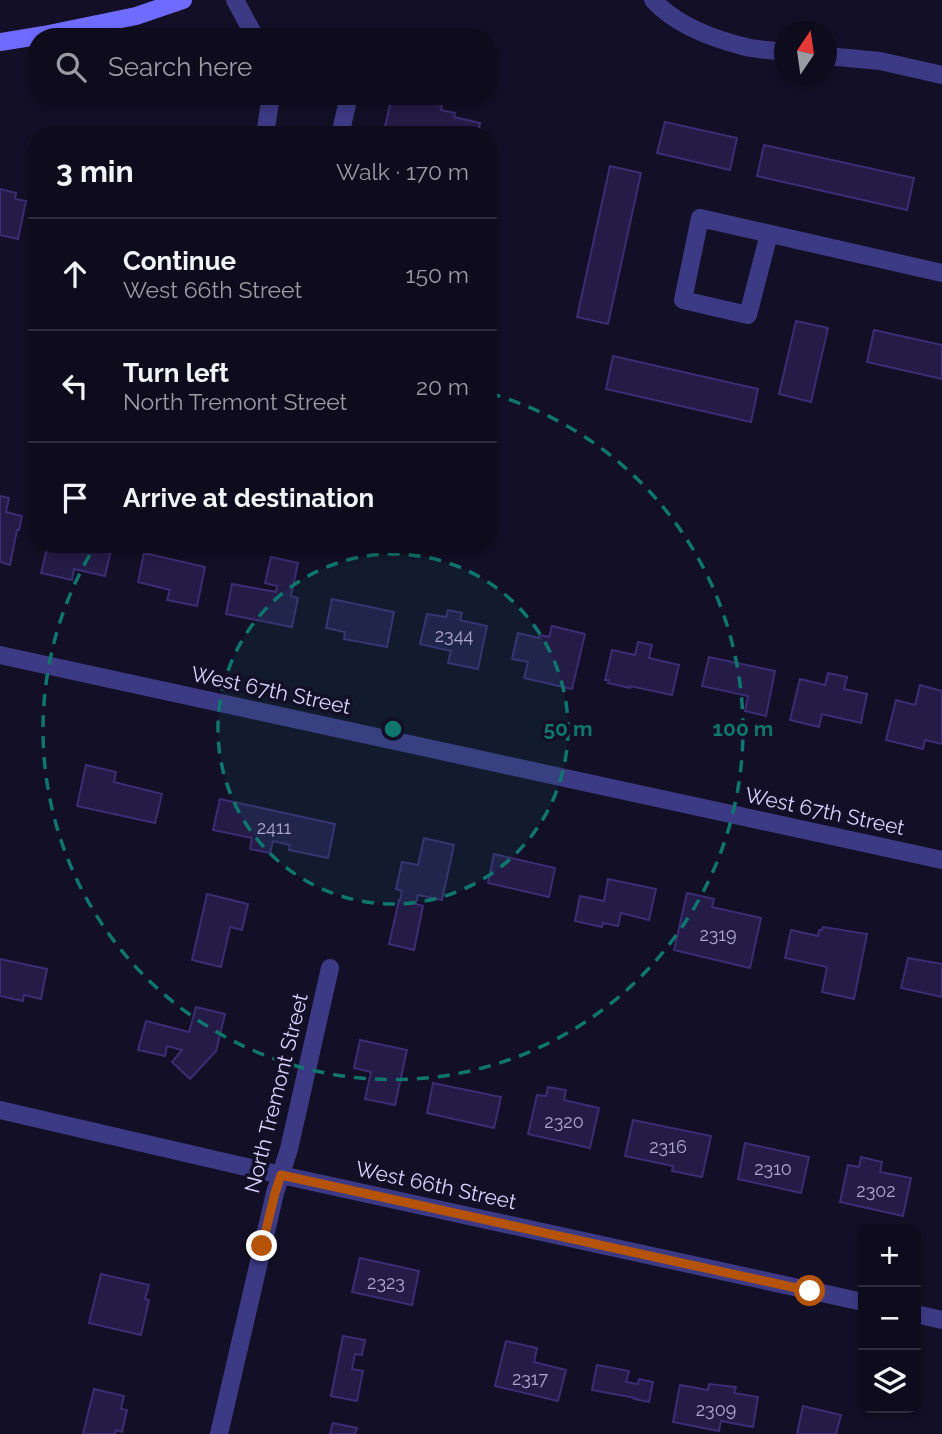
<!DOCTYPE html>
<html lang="en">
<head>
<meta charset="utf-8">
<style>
  :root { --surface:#0e0b1c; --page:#171425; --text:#f1f3f6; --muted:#9b9ba3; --line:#2e2b3b }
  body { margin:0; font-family:Raleway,sans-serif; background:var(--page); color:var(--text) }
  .controls { position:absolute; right:21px; bottom:21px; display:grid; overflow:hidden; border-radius:14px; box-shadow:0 4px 10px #0003 }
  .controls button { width:63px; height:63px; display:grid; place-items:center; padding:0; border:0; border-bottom:2px solid var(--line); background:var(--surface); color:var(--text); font:35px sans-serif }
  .compass { position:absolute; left:774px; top:21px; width:63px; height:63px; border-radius:50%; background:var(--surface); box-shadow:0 4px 10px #0003; rotate:13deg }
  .stop { position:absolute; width:21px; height:21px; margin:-16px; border:5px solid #b45309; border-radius:50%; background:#fff }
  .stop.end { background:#b45309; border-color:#fff; box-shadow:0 2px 7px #0008 }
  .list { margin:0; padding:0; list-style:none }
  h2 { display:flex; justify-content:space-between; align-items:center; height:91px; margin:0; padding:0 28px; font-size:30px }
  h2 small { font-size:23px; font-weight:400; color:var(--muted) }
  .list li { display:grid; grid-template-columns:46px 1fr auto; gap:21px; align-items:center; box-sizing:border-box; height:112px; padding:0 28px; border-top:2px solid var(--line) }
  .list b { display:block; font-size:26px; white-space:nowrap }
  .list p { margin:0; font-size:23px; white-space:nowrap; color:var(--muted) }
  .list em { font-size:23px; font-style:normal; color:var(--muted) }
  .icon { flex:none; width:38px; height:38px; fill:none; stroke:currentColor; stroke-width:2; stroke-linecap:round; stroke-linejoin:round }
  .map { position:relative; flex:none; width:942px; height:1434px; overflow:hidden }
  .search { position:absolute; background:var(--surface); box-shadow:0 4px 10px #0003; left:28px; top:28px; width:469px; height:77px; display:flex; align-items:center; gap:18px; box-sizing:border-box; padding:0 24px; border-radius:28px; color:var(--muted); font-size:26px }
  .panel { position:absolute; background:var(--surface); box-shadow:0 4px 10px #0003; left:28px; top:126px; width:469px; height:427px; border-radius:28px }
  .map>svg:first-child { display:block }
  .building { fill:#241b47; stroke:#3b2d73; stroke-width:2 }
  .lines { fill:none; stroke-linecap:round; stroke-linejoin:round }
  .street { stroke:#3d3a85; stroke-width:18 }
  .secondary { stroke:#6f6bff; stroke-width:18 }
  .route { stroke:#b45309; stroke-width:9 }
  .ring { fill:none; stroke:#0f766e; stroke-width:3.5; stroke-dasharray:12 9 }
  .labels { text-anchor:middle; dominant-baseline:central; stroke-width:7; stroke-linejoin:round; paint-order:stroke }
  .number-label { font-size:18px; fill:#aca6d1 }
  .street-label { font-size:21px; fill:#d9d4ff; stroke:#130f26 }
  .centre { fill:#0f766e; stroke:#130f26; stroke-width:3.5 }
  .ring-label { font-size:21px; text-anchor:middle; font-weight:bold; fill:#0f766e; stroke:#130f26; stroke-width:7; stroke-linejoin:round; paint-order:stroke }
</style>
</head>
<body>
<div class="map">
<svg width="942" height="1434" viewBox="0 0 942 1434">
  <rect width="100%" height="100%" fill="#130f26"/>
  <path class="building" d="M404,96L442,105L441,110L455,113L454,117L480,123L478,135H397L398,130L385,127L391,100L403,103Z
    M665,122L737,138L730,170L657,153Z
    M167,128L197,135H166Z
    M764,145L914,178L907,210L757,176Z
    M610,166L641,173L608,324L577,317Z
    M0,189L16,193L15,199L26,201L18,239L0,235Z
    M796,321L828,328L811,402L779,394Z
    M874,330L942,345V379L867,362Z
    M613,356L758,389L751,422L606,389Z
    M0,496L9,498L6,512L22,516L19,530H17L10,565L0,562Z
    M48,544H105L112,546L105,576L74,569L72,580L41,573Z
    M144,553L205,567L197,606L167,600L170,590L138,582Z
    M271,557L298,563L291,596L298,598L292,627L226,614L232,584L276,592L277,586L265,583Z
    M332,599L394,612L387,647L344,639L345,632L326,628Z
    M448,610L462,613L460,620L487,626L478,669L448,663L451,651L420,644L427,614L446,617Z
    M552,626L585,634L572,689L524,678L528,662L512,659L518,633L539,638L540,635L549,637Z
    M638,642L652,645L649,658L679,665L672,695L630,686V688L608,683L609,680H605L612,650L635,655Z
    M709,657L775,671L766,716L745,711L748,696L702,686Z
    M828,673L847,677L844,689L867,694L861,723L822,714L819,727L790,720L800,679L825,685Z
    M920,685L942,691V744L925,740L923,749L886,740L896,700L915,705Z
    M86,765L116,772L114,782L162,794L155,823L77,806Z
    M220,799L335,824L328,858L289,850L290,845L273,841L270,853L250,849L252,838L213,830Z
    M424,838L454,845L442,900L418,895L416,904L423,906L414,950L389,944L399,900H400L402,891L396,889L402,862L418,865Z
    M494,854L555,868L549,897L488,883Z
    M608,879L656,889L649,920L621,913L618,926L603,923L602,927L575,921L580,896L604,901Z
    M687,893L714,899L712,907L761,918L750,968L674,950Z
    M207,894L248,904L242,930L230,927L221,967L192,960Z
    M823,927L867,934L854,999L822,992L827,967L785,958L791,930L818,936L819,930H822Z
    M908,958L942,964V997L901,988Z
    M0,959L47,969L41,999L24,995L23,1001L0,996Z
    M196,1007L225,1014L216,1051L190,1079L172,1062L182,1050L167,1046L165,1056L138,1050L146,1021L189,1032Z
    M360,1040L407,1050L395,1105L365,1099L371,1072L354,1068Z
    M433,1083L501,1097L494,1128L427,1113Z
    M548,1087L566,1090L564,1100L599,1108L590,1148L528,1134L537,1095L546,1096Z
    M633,1120L711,1136L702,1177L672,1171L673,1166L625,1156Z
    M745,1143L809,1157L801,1193L738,1179Z
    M861,1157L882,1162L880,1172L911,1178L903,1216L840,1202L848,1165L859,1167Z
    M360,1258L419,1271L412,1305L352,1292Z
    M101,1274L149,1285L145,1299L149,1300L141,1335L89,1323Z
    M343,1336L365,1340L362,1355L355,1354L352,1369L363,1371L357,1401L331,1396Z
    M506,1341L537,1348L534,1362L566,1370L558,1401L495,1386Z
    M597,1365L629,1371L626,1382L638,1384L639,1379L653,1382L649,1402L634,1399L635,1398L592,1390Z
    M709,1384L736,1387L734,1393L758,1397L753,1427L721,1421L719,1431L673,1422L680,1385L708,1390Z
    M94,1389L124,1396L121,1409L127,1410L122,1432L116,1430L115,1434H83Z
    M803,1406L841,1415L836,1434H797Z
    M333,1423L357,1428L355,1434H330Z"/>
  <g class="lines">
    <path class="street" d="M235,0L255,37
      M653,0C676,25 713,39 746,47C758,50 772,50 785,52
      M292,37H298
      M827,56L880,61L942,75
      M265,135L270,102V96
      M340,135L349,96
      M769,234L748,315L683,300L700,218L942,273
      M0,655L942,860
      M0,1110L281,1175L863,1302
      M916,1314L942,1320
      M219,1434L275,1193L289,1149L330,968"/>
    <path class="secondary" d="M0,42L44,35L136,16L183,0"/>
  </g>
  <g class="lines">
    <path class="route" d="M262,1246L275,1193L281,1175L810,1291"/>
  </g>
  <circle cx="393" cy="729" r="175" fill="#0f766e" fill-opacity=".12"/>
  <g class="ring">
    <circle cx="393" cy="729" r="175"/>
    <path d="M489 393A350 350 0 1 1 95 546"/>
  </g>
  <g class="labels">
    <g class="number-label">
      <text x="454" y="635">2344</text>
      <text x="274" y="827">2411</text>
      <text x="718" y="934">2319</text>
      <text x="564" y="1121">2320</text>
      <text x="668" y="1146">2316</text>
      <text x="773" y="1168">2310</text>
      <text x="876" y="1190">2302</text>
      <text x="386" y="1282">2323</text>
      <text x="530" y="1378">2317</text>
      <text x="716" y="1409">2309</text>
    </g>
    <g class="street-label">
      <text transform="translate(271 690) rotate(12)">West 67th Street</text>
      <text transform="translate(825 811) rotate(12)">West 67th Street</text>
      <text transform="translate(276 1093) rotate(-76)">North Tremont Street</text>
      <text transform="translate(436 1185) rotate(12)">West 66th Street</text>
    </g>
  </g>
  <circle cx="393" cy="729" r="10" class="centre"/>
  <g class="ring-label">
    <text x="568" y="736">50 m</text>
    <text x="743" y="736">100 m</text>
  </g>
</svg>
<div class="controls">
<button>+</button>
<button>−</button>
<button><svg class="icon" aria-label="layers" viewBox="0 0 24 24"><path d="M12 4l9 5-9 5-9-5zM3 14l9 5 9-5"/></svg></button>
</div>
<svg class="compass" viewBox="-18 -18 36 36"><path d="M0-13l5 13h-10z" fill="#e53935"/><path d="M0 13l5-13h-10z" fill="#9b9ba3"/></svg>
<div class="stop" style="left:810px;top:1291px"></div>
<div class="stop end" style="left:262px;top:1246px"></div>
<div class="search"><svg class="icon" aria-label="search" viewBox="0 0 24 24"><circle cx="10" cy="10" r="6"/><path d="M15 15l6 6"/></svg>Search here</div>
<section class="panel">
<h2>3 min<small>Walk · 170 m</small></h2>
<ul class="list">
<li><svg class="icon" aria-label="ahead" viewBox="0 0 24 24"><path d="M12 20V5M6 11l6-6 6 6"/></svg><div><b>Continue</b><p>West 66th Street</p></div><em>150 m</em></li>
<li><svg class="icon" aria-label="left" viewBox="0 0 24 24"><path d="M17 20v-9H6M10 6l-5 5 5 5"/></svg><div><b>Turn left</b><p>North Tremont Street</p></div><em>20 m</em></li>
<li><svg class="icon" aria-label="arrive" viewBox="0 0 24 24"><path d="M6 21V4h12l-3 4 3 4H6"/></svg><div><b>Arrive at destination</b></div></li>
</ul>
</section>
</div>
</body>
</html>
